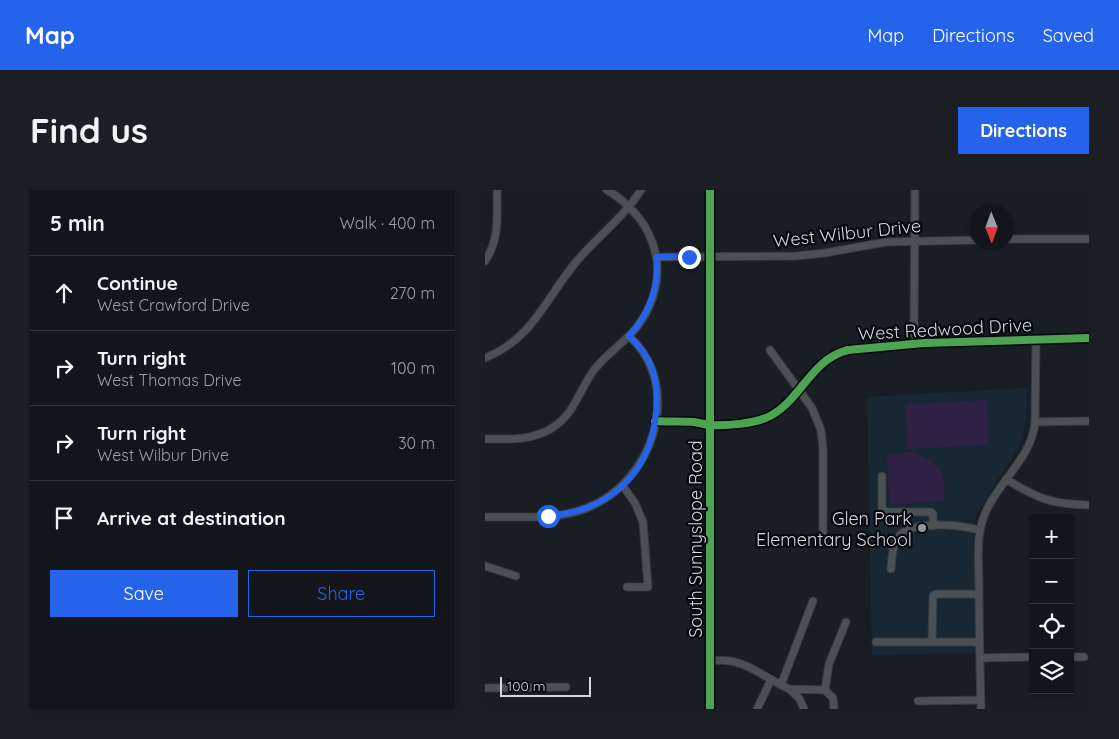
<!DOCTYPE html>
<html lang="en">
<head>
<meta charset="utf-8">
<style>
  :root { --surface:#12161b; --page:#1b1f24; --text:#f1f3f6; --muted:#9c9fa3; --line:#31353a; --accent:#2563eb }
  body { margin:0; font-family:Quicksand,sans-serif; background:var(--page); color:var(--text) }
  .controls { position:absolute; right:15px; bottom:15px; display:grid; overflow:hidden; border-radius:0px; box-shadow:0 1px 4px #0004 }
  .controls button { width:45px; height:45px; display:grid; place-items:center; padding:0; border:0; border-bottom:1px solid var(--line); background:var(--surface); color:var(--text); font:25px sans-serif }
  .compass { position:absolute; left:484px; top:15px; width:45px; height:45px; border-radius:50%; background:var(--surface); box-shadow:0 1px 4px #0004; rotate:179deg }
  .scale { position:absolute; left:15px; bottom:12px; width:91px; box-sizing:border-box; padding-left:5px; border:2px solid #d0d8de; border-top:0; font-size:14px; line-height:18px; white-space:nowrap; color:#d0d8de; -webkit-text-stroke:4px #05080c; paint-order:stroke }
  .stop { position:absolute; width:15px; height:15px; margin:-11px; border:4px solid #2563eb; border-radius:50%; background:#fff }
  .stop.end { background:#2563eb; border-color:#fff; box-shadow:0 1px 5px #0008 }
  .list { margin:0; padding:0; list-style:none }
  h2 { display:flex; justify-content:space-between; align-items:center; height:65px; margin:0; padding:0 20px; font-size:21px }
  h2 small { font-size:16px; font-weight:400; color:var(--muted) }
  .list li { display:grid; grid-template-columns:32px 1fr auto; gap:15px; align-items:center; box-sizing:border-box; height:75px; padding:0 20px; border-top:1px solid var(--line) }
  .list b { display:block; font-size:19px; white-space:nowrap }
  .list p { margin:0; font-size:16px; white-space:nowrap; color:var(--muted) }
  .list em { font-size:16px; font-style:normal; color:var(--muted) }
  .actions { display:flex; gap:10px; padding:15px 20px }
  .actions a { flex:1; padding:11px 0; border:1px solid var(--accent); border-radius:0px; text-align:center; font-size:18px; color:var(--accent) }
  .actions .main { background:var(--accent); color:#fff }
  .icon { flex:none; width:28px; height:28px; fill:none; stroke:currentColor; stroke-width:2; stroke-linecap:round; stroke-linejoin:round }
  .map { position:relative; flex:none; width:604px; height:519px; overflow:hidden; border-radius:0px }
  header { display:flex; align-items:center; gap:30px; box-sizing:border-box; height:70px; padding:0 25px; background:var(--accent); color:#fff }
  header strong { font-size:24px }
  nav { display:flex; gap:28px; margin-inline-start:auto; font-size:18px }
  .intro { display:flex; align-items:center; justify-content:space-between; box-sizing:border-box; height:120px; padding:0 30px }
  h1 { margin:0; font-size:35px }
  .button { padding:12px 22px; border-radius:0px; background:var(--accent); color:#fff; font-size:18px; font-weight:700 }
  main { display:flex; gap:30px; padding:0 30px }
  aside { flex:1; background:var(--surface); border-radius:0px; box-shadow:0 1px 4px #0004 }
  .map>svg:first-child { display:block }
  .built { fill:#182734 }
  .green { fill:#2f2143 }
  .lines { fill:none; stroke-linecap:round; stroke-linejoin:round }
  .minor-casing { stroke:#363a3e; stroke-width:9 }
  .minor { stroke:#4b5055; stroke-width:7 }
  .cycleway-casing { stroke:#05080c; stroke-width:11 }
  .cycleway { stroke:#4ca352; stroke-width:8 }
  .route { stroke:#2563eb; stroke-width:6 }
  .poi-dot { fill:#90979d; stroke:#05080c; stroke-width:2 }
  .labels { text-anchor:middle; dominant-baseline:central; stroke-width:4.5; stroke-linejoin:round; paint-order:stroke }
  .street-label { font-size:18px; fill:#d0d8de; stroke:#05080c }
  .poi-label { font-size:18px; fill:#d0d8de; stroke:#05080c; text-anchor:end }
</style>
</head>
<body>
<header>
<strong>Map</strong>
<nav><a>Map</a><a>Directions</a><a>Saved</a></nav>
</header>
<div class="intro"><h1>Find us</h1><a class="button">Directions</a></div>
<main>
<aside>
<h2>5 min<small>Walk · 400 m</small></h2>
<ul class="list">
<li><svg class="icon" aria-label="ahead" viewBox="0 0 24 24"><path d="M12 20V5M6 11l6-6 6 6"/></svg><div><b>Continue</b><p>West Crawford Drive</p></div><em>270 m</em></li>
<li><svg class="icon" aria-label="right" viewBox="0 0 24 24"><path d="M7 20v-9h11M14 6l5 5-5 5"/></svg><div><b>Turn right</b><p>West Thomas Drive</p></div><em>100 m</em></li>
<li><svg class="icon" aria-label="right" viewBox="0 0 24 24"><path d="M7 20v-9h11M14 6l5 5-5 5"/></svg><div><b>Turn right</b><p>West Wilbur Drive</p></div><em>30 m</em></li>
<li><svg class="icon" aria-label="arrive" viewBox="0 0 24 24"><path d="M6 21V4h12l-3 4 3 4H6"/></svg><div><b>Arrive at destination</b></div></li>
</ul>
<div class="actions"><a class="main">Save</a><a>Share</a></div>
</aside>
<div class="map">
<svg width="604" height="519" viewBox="0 0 604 519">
  <rect width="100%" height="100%" fill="#181e24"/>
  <path class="built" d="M542,198L541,233L537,249L528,267L512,291L491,326L488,351L493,463L387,465L382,207Z"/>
  <path class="green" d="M502,210L504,255L422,259L420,214Z
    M426,262C456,274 462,278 459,311L410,315L404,312L402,265Z"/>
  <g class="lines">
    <defs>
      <path id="minor" d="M430,0L429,141L431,154
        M522,49H604
        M172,67L311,66L340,63L401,52L492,50
        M0,71C15,49 12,25 12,0
        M285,160L327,218L336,240L338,259V351
        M0,168C49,148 60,109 91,72C112,47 139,27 156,0
        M170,231C183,232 196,231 209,232C214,233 219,234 224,235C240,236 270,234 285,226C316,210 326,169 363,160L439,153L604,148
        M550,232L604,231
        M0,249C23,249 47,251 67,238C90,224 94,200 109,180C121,164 139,153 152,137C189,88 173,30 122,0
        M397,286V319L402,322H446L448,324V336
        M521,289C553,309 566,314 604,315
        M138,296L150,313L158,332L163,397H142
        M0,327C33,326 71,331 102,318C168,292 200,198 144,146
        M0,376L31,386
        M406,379C407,367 407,354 415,345C430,330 476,335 495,340
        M494,404H451L448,406L447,452H494
        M391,452H447
        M585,467H599
        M495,468L548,467
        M225,471C259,466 275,486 304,499
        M296,495L328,411
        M0,498L81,497
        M340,500L344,474L361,432
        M433,511L496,510
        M225,519V0
        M272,519L286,490
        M319,519L314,508L304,499L340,500L348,508L349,519
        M496,519C495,478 494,437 494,397C494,376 491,352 497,332C508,295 547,270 550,232L551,149"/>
    </defs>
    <use href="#minor" class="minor-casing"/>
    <use href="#minor" class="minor"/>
    <defs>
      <path id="cycleway" d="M170,231C183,232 196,231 209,232C214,233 219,234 224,235C240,236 270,234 285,226C316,210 326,169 363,160L439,153L604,148
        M225,519V0"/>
    </defs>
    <use href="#cycleway" class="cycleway-casing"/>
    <use href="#cycleway" class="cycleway"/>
  </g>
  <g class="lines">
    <path class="route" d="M63,326C124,321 166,284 171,222C174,190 168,168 144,146C164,124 174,98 172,67H204"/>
  </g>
  <circle class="poi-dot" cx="437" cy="338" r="5"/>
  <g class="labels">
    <g class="street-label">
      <text transform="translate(362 43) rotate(-6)">West Wilbur Drive</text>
      <text transform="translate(460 139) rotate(-3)">West Redwood Drive</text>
      <text transform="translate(210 349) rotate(-90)">South Sunnyslope Road</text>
    </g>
    <g class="poi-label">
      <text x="427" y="328">Glen Park<tspan x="427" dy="21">Elementary School</tspan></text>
    </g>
  </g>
</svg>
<div class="controls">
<button>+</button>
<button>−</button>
<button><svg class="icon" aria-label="locate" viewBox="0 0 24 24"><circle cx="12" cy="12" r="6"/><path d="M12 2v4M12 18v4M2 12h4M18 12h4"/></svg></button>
<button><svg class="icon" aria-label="layers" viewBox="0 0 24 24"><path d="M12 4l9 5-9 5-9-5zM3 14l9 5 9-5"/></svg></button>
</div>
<svg class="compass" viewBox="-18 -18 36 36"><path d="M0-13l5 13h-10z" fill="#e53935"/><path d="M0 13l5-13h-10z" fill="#9c9fa3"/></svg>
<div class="scale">100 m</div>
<div class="stop" style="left:63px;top:326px"></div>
<div class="stop end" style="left:204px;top:67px"></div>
</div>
</main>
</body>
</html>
